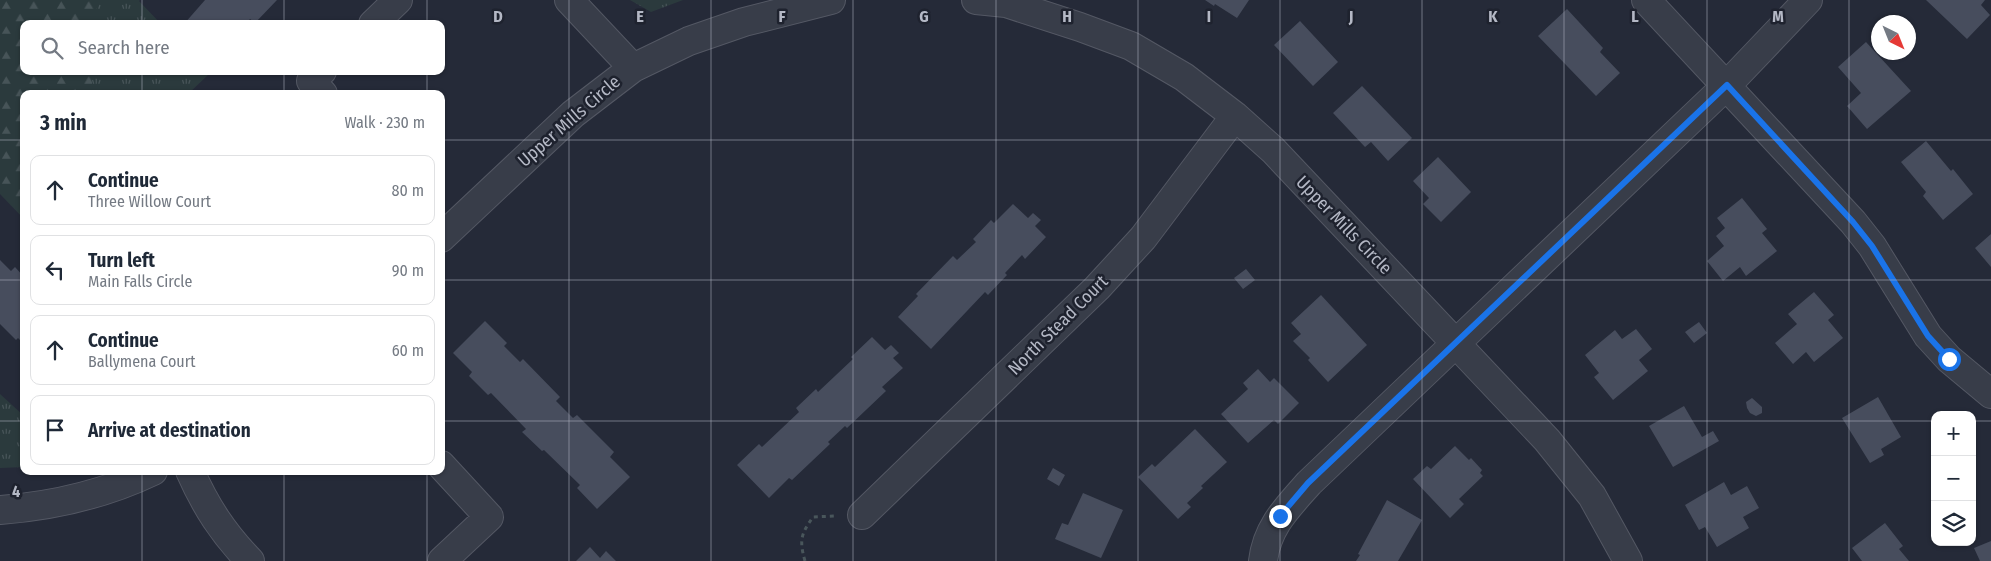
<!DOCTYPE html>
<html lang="en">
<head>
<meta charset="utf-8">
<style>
  :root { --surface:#fff; --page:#f6f6f7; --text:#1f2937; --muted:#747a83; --line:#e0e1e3 }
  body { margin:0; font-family:"Fira Sans Condensed",sans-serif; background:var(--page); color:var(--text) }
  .controls { position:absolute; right:15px; bottom:15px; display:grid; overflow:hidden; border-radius:10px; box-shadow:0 1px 4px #0004 }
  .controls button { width:45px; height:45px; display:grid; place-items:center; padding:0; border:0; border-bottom:1px solid var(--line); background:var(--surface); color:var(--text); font:25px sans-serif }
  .compass { position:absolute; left:1871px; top:15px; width:45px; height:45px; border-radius:50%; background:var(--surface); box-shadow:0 1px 4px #0004; rotate:137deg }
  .stop { position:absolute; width:15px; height:15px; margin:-11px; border:4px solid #1a73e8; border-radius:50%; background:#fff }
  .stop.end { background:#1a73e8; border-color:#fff; box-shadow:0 1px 5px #0008 }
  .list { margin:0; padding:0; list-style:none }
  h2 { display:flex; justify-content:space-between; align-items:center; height:65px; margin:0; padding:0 20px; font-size:21px }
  h2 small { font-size:16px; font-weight:400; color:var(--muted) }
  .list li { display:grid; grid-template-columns:32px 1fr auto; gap:15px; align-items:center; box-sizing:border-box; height:70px; margin:0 10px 10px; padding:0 10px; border:1px solid var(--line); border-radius:10px }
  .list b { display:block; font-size:19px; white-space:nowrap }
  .list p { margin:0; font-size:16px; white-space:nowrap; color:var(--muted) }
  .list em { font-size:16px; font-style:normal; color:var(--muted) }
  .icon { flex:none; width:28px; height:28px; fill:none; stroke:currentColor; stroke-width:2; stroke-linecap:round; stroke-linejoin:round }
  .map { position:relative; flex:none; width:1991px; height:561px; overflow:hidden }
  .search { position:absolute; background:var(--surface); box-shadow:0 1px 4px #0004; left:20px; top:20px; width:425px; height:55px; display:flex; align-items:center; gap:12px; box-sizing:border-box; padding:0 18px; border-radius:10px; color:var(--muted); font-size:19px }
  .panel { position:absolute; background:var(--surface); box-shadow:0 1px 4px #0004; left:20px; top:90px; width:425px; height:385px; border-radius:10px }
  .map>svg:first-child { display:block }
  .grass { fill:url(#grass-tufts) }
  .forest { fill:url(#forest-firs) }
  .building { fill:#474d5d }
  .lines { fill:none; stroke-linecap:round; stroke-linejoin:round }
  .minor-casing { stroke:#545864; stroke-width:30 }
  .path { stroke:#49565b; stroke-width:3; stroke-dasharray:4 4; stroke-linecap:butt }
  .minor { stroke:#383d49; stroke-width:28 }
  .route { stroke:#1a73e8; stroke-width:6 }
  .grid { fill:none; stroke:#b4b8c5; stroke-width:1; stroke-opacity:0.55 }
  .labels { text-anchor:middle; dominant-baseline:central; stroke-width:5; stroke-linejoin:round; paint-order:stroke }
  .street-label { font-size:18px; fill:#b4b8c5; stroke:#1e222e }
  .grid-label { font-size:16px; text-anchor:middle; font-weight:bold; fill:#b4b8c5; stroke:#1e222e; stroke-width:5; stroke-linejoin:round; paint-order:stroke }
</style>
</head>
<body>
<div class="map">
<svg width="1991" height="561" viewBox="0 0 1991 561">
  <defs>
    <pattern id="grass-tufts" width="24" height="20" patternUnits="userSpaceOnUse" patternTransform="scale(1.25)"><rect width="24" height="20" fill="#2b3a3d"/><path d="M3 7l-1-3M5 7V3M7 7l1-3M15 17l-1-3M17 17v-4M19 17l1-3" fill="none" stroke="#475458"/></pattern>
    <pattern id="forest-firs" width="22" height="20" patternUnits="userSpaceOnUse" patternTransform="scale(1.25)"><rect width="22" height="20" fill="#2b3a3d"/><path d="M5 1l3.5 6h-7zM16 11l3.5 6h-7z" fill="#475458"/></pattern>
  </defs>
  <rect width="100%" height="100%" fill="#252a38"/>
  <path class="grass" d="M0,0H140L139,1L161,24H24V71H206L209,74L188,94H24V219L0,194Z
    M630,0H683L651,12Z
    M0,394L24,416V467L0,468Z"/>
  <path class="forest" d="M0,0H101L89,24H24V71H91L93,94H24V205L0,191Z"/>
  <path class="building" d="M205,0H277L255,23L250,19L246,24H184Z
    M1205,0H1249L1237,18L1215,4L1214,6Z
    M1926,0H1985L1981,5L1990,15L1967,39Z
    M1567,9L1603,48L1600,52L1620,73L1596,96L1538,36Z
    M1300,21L1338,62L1313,86L1274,45Z
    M1866,42L1911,91L1867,129L1847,106L1861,93L1838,67Z
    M1362,86L1412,138L1388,161L1371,142L1365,147L1333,113Z
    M1926,141L1951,171L1953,169L1973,194L1943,220L1923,196L1926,192L1901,162Z
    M1438,157L1471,192L1441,222L1423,204L1429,198L1413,181Z
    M1742,198L1767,229L1762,233L1777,251L1746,276L1740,267L1723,281L1707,261L1724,246L1716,236L1725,228L1717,218Z
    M1013,204L1028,218L1033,213L1041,220L1035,226L1046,237L1025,259L1022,255L1005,273L1007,275L988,295L985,292L931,349L898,317L918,296L916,294L953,256L957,260L976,242L973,239L991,220L994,223Z
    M1991,234V267L1975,248Z
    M0,260L11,271L15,267L24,277V344L18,338L16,340L0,324Z
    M1246,269L1255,280L1243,289L1234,278Z
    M1814,292L1834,315L1828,320L1843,338L1814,362L1806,352L1793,364L1775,343L1797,324L1788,314Z
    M1321,295L1367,345L1328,382L1308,360L1310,358L1293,341L1301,334L1291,323Z
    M485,321L507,343L504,346L520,362L523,359L560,397L556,401L573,418L577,415L614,452L610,457L630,477L597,509L577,488L580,485L544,450L542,451L522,432L526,429L491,393L488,395L469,376L472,372L453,353Z
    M1699,322L1707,333L1694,343L1685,332Z
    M1636,329L1652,349L1639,360L1648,371L1613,400L1594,377L1599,373L1585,355L1615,330L1622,339Z
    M872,337L885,350L891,345L899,353L893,358L903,368L882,387L886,391L847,428L845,426L828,442L830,444L792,480L789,478L769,498L737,465L759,444L762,447L799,412L796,408L816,389L818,392L853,359L851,357Z
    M1258,369L1270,382L1274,378L1299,403L1278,424L1274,420L1248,443L1221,414L1248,389L1243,383Z
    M1878,397L1901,437L1881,449L1884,455L1870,463L1842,418Z
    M1752,398L1762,407V413L1756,416L1750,413L1747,408L1746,402Z
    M1684,406L1702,437L1713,431L1719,441L1673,467L1649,426Z
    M1195,429L1227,462L1201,486L1203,488L1187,503L1191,507L1178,519L1138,477L1152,464L1155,467Z
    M1455,446L1469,460L1471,458L1482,470L1480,473L1483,476L1459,499L1464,504L1450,518L1413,479L1427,466L1431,469Z
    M1053,468L1065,475L1059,486L1047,479Z
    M1724,482L1731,495L1747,486L1759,508L1743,517L1749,528L1717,547L1705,527L1699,530L1685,505Z
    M1083,493L1123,510L1101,558L1055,539L1062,523L1068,525Z
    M1387,500L1422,520L1398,561H1356L1360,555L1358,554Z
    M1885,523L1903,546L1899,549L1909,561H1862L1852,548Z
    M1991,541V561H1980L1974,548Z
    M590,547L600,558L606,551L616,561H576Z"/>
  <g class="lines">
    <defs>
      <path id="minor" d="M569,0L633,68
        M976,0L1006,3L1080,27L1131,46L1184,77L1235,116L1273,150L1547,440L1592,496L1628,561
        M1646,0L1853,222L1872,246L1928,336L1949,359L1991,394
        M373,24L398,0
        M322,71L311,81L323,94
        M441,238L573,114L633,68L689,41L744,22L831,0
        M441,465L489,517L442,561
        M190,471C206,507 223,533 250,561
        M0,510C53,506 105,494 153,471
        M862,515L1097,288L1143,238L1235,116
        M1263,561C1267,527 1287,508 1309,483L1727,85L1808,0"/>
    </defs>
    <use href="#minor" class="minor-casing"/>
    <path class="path" d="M805,561C799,540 801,534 813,517L834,516"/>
    <use href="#minor" class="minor"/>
  </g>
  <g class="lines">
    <path class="route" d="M1280,516L1308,483L1727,85L1853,222L1872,246L1928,336L1949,359"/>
  </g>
  <path class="grid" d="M142,0V24M284,0V24M427,0V24M569,0V561M711,0V561M853,0V561M996,0V561M1138,0V561M1280,0V561M1422,0V561M1564,0V561M1707,0V561M1849,0V561M142,71V94M284,71V94M427,71V94M0,140H24M441,140H1991M0,280H24M441,280H1991M0,421H24M441,421H1935M1972,421H1991M142,471V561M284,471V561M427,471V561"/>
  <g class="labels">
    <g class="street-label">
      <text transform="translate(569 121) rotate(-41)">Upper Mills Circle</text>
      <text transform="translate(1344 225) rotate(46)">Upper Mills Circle</text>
      <text transform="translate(1058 325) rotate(-45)">North Stead Court</text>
    </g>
  </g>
  <g class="grid-label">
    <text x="498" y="22">D</text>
    <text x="640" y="22">E</text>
    <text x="782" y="22">F</text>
    <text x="924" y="22">G</text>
    <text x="1067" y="22">H</text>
    <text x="1209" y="22">I</text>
    <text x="1351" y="22">J</text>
    <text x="1493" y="22">K</text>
    <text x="1635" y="22">L</text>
    <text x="1778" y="22">M</text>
    <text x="16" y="497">4</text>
  </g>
</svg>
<div class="controls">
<button>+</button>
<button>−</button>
<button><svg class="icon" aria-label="layers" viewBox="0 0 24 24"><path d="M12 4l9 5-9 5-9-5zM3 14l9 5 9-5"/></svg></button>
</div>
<svg class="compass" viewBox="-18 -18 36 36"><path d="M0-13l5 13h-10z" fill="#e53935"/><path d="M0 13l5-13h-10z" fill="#747a83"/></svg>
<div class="stop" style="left:1949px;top:359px"></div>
<div class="stop end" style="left:1280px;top:516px"></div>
<div class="search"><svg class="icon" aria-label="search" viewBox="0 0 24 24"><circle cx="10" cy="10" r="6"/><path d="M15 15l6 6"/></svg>Search here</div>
<section class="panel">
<h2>3 min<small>Walk · 230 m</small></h2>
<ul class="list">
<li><svg class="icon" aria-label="ahead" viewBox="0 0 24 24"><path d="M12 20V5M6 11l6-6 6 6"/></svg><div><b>Continue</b><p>Three Willow Court</p></div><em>80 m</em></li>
<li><svg class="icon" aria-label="left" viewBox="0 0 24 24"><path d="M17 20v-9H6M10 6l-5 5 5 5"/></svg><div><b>Turn left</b><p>Main Falls Circle</p></div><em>90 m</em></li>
<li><svg class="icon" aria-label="ahead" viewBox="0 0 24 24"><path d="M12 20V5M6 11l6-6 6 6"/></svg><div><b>Continue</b><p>Ballymena Court</p></div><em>60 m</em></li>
<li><svg class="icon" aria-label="arrive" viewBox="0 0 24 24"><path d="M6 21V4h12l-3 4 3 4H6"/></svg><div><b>Arrive at destination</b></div></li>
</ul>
</section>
</div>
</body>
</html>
